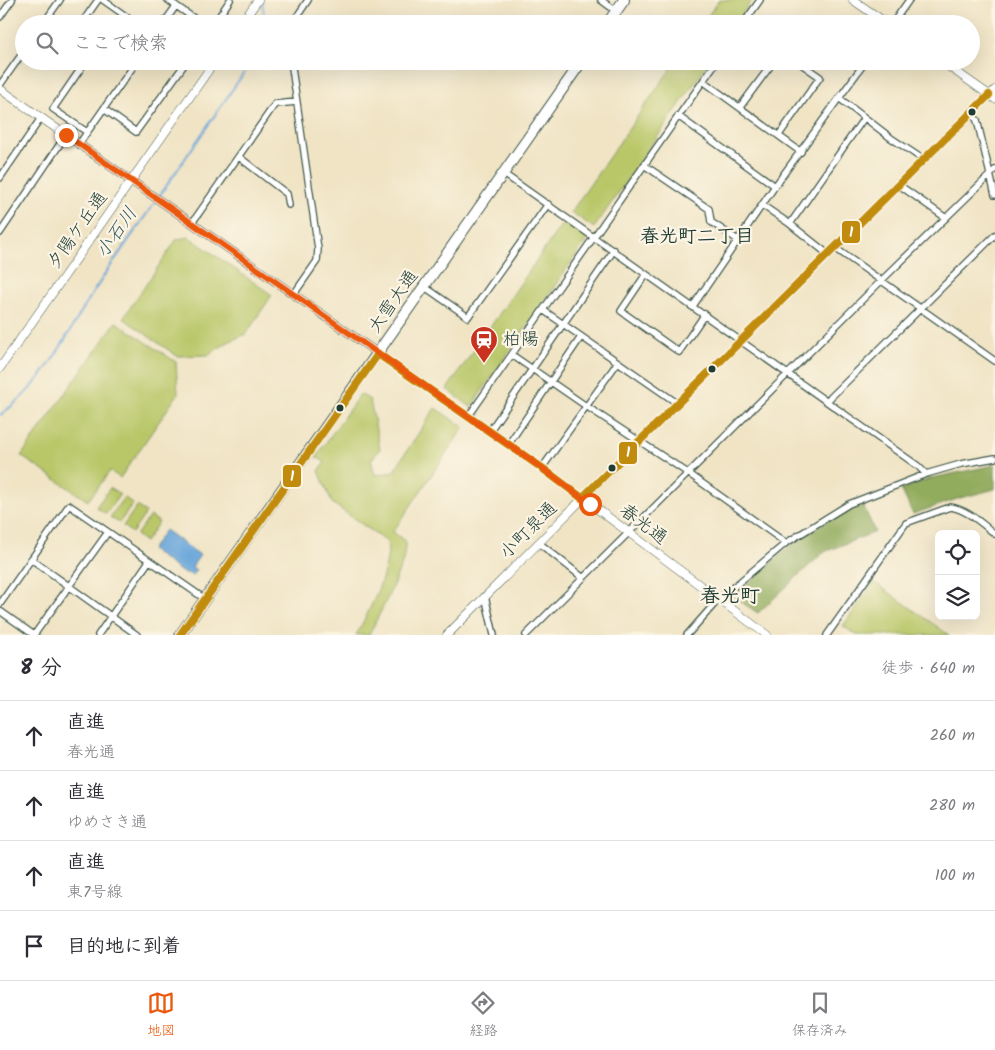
<!DOCTYPE html>
<html lang="ja">
<head>
<meta charset="utf-8">
<style>
  :root { --surface:#fff; --page:#f2f2f3; --text:#2b2b33; --muted:#7c7c81; --line:#e1e1e2; --accent:#ea580c }
  body { margin:0; font-family:Kalam,"Klee One",sans-serif; background:var(--page); color:var(--text) }
  .controls { position:absolute; right:15px; bottom:15px; display:grid; overflow:hidden; border-radius:8px; box-shadow:0 5px 20px #0002 }
  .controls button { width:45px; height:45px; display:grid; place-items:center; padding:0; border:0; border-bottom:1px solid var(--line); background:var(--surface); color:var(--text); font:25px sans-serif }
  .stop { position:absolute; width:15px; height:15px; margin:-11px; border:4px solid #ea580c; border-radius:50%; background:#fff }
  .stop.end { background:#ea580c; border-color:#fff; box-shadow:0 1px 5px #0008 }
  .list { margin:0; padding:0; list-style:none }
  h2 { display:flex; justify-content:space-between; align-items:center; height:65px; margin:0; padding:0 20px; font-size:21px }
  h2 small { font-size:16px; font-weight:400; color:var(--muted) }
  .list li { display:grid; grid-template-columns:32px 1fr auto; gap:15px; align-items:center; box-sizing:border-box; height:70px; padding:0 20px; border-top:1px solid var(--line) }
  .list b { display:block; font-size:19px; white-space:nowrap }
  .list p { margin:0; font-size:16px; white-space:nowrap; color:var(--muted) }
  .list em { font-size:16px; font-style:normal; color:var(--muted) }
  .icon { flex:none; width:28px; height:28px; fill:none; stroke:currentColor; stroke-width:2; stroke-linecap:round; stroke-linejoin:round }
  .map { position:relative; flex:none; width:995px; height:635px; overflow:hidden }
  .search { position:absolute; background:var(--surface); box-shadow:0 5px 20px #0002; left:15px; right:15px; top:15px; height:55px; display:flex; align-items:center; gap:12px; box-sizing:border-box; padding:0 18px; border-radius:28px; color:var(--muted); font-size:19px }
  .sheet { height:345px; background:var(--surface) }
  nav { display:flex; justify-content:space-around; align-items:center; box-sizing:border-box; height:70px; border-top:1px solid var(--line); background:var(--surface); font-size:14px; color:var(--muted) }
  nav a { display:grid; justify-items:center; gap:2px }
  nav .on { color:var(--accent) }
  .map>svg:first-child { display:block }
  .green { fill:#b9c769; stroke:#6c824e }
  .forest { fill:#92ac5d; stroke:#587448 }
  .water { fill:#69a6da; stroke:#447287 }
  .lines { fill:none; stroke-linecap:round; stroke-linejoin:round }
  .stream { stroke:#69a6da; stroke-width:2 }
  .street-casing { stroke:#3e564a; stroke-width:8 }
  .secondary-casing { stroke:#3e564a; stroke-width:9 }
  .highway-casing { stroke:#3e564a; stroke-width:12 }
  .street { stroke:#fff; stroke-width:5.5 }
  .secondary { stroke:#fff; stroke-width:8 }
  .highway { stroke:#fff; stroke-width:10 }
  .bus-1-casing { stroke:#fcf5e5; stroke-width:11 }
  .bus-1 { stroke:#c18c0d; stroke-width:8 }
  .route { stroke:#ea580c; stroke-width:6 }
  .bus-dot { fill:#1f3d34; stroke:#fcf5e5; stroke-width:2 }
  .labels { text-anchor:middle; dominant-baseline:central; stroke-width:4.5; stroke-linejoin:round; paint-order:stroke }
  .street-label { font-size:18px; fill:#1f3d34; stroke:#fcf5e5 }
  .poi-label { font-size:18px; fill:#1f3d34; stroke:#fcf5e5; text-anchor:start }
  .water-label { font-size:19px; font-style:italic; fill:#355c66; stroke:#fcf5e5 }
  .neighbourhood-label { font-size:19px; font-weight:bold; fill:#1f3d34; stroke:#fcf5e5 }
  .quarter-label { font-size:20px; font-weight:bold; fill:#1f3d34; stroke:#fcf5e5 }
  .line-badge { stroke:#fcf5e5; stroke-width:2 }
  .badge-label { font-size:14px; text-anchor:middle; font-weight:bold; fill:#fff }
</style>
</head>
<body>
<div class="map">
<svg width="995" height="635" viewBox="0 0 995 635">
  <rect width="100%" height="100%" fill="#fcf5e5"/>
  <filter id="ink" filterUnits="userSpaceOnUse"><feTurbulence type="fractalNoise" baseFrequency=".02" numOctaves="2"/><feDisplacementMap in="SourceGraphic" scale="10" xChannelSelector="R" yChannelSelector="G"/><feConvolveMatrix kernelMatrix="1 2 1 2 8 2 1 2 1" color-interpolation-filters="sRGB"/></filter>
  <filter id="wash" filterUnits="userSpaceOnUse"><feTurbulence type="fractalNoise" baseFrequency=".0096" numOctaves="4" result="noise"/><feDisplacementMap in="SourceGraphic" scale="20" xChannelSelector="R" yChannelSelector="G"/><feGaussianBlur stdDeviation="1.12" result="paint"/><feColorMatrix in="noise" values="0 0 0 0 0 0 0 0 0 0 0 0 0 0 0 0 0 1.4 0 .05"/><feComposite in="paint" operator="in"/></filter>
  <g filter="url(#wash)">
    <rect width="100%" height="100%" fill="#f0e4c5"/>
    <path class="green" d="M719,0H752L736,24H702Z
      M676,61H710L594,228L571,212Z
      M564,221L588,238L471,407L447,389Z
      M189,237L272,295L246,334L228,342L208,355L177,356L123,318L177,239Z
      M116,322L176,362L178,394L120,478L110,471L88,501L21,456Z
      M360,394L370,400L380,449L371,460L375,475L393,472L435,408L464,427L393,532L406,542L403,561L389,595L369,635H356C369,612 392,567 387,542L332,503L319,471L325,462L316,457Z
      M110,488L120,494L106,514L96,507Z
      M124,497L133,504L119,523L110,517Z
      M137,506L146,513L132,533L123,526Z
      M150,516L159,522L145,542L136,535Z
      M874,582L949,635H856L843,626Z"/>
    <path class="forest" d="M995,465V489L960,498L913,514L901,489L932,478Z
      M863,505L875,532L824,552L758,613L733,597L788,547L848,507Z"/>
    <path class="water" d="M165,530L200,555L192,567L196,570L192,576L188,573H183L151,550Z"/>
    <g class="lines">
      <path class="stream" d="M262,0L265,24
        M158,198L252,61
        M0,415C47,383 65,336 94,291C114,260 135,231 155,202"/>
    </g>
  </g>
  <g filter="url(#ink)">
    <g class="lines">
      <defs>
        <path id="street" d="M103,0L137,24
          M168,0L202,24
          M601,0L616,11
          M0,17L12,0
          M43,24L60,0
          M81,24L98,0
          M163,24L176,6
          M214,24L230,0
          M292,24L308,0
          M743,24L760,0
          M892,24L909,0
          M86,61L53,109L87,132
          M125,61L133,67
          M291,61L318,249L317,261L294,294
          M703,81L801,152
          M0,85L24,51
          M839,98L891,138L924,160
          M740,107L774,61
          M104,109L136,132L187,61
          M971,113L977,120L995,195
          M678,116L775,186
          M779,135L820,77L797,61
          M79,144L137,61
          M239,157L287,194L289,205
          M644,165L709,209L711,222L738,240
          M504,174L918,466L926,474
          M0,178L41,118
          M899,185L946,218
          M762,205L790,224L829,255
          M192,223L275,104L297,102
          M790,224L864,118
          M0,233L66,135
          M835,248L995,361
          M646,274L621,311L679,352L705,314
          M425,287L468,317L548,204
          M693,306L775,186L866,61
          M543,310L677,403
          M512,355L586,406L688,473L786,543
          M827,401L995,235
          M468,417L717,61
          M489,432L614,250
          M508,445L581,337
          M542,468L618,362
          M539,543L582,577
          M31,559L137,635
          M485,596L494,635
          M0,604L69,505L205,599
          M0,611L34,635
          M34,635L108,532
          M98,635L149,561
          M526,635L882,280L995,170
          M687,635L718,600L786,543L849,504L926,474L961,464L995,458
          M827,635L906,523L950,507C967,509 982,524 995,534"/>
        <path id="secondary" d="M853,0L888,24
          M241,24L258,0
          M941,61L995,99
          M0,89L542,468L767,635
          M0,368L215,61
          M447,635L639,442L995,90"/>
        <path id="highway" d="M607,24L624,0
          M180,635L582,61"/>
      </defs>
      <use href="#street" class="street-casing"/>
      <use href="#secondary" class="secondary-casing"/>
      <use href="#highway" class="highway-casing"/>
      <use href="#street" class="street"/>
      <use href="#secondary" class="secondary"/>
      <use href="#highway" class="highway"/>
      <defs>
        <path id="bus-1" d="M180,635L378,354L542,468L582,498L989,95"/>
      </defs>
      <use href="#bus-1" class="bus-1-casing"/>
      <use href="#bus-1" class="bus-1"/>
    </g>
  </g>
  <g class="lines" filter="url(#ink)">
    <path class="route" d="M66,135L542,468L590,504"/>
  </g>
  <defs>
    <symbol id="station-pin" viewBox="-11 -11 22 30"><path d="M0 17L-7.5 6A9.5 9.5 0 1 1 7.5 6Z" fill="#c8321e" stroke="#fcf5e5"/><path d="M-3-6H3Q5-6 5-4V2Q5 4 3 4L4.5 6H3L1.5 4h-3L-3 6H-4.5L-3 4Q-5 4-5 2V-4Q-5-6-3-6ZM-3.5-4v3h7v-3ZM-3.5 1v1.5H-2V1ZM2 1v1.5H3.5V1Z" fill="#fff"/></symbol>
  </defs>
  <g fill-rule="evenodd">
    <use href="#station-pin" x="468" y="324" width="32" height="43"/>
  </g>
  <g class="bus-dot">
    <circle cx="972" cy="112" r="4.5"/>
    <circle cx="712" cy="369" r="4.5"/>
    <circle cx="340" cy="408" r="4.5"/>
    <circle cx="612" cy="468" r="4.5"/>
  </g>
  <g class="labels">
    <g class="street-label">
      <text transform="translate(78 231) rotate(-55)">夕陽ケ丘通</text>
      <text transform="translate(394 302) rotate(-55)">大雪大通</text>
      <text transform="translate(643 525) rotate(37)">春光通</text>
      <text transform="translate(529 531) rotate(-45)">小町泉通</text>
    </g>
    <g class="poi-label">
      <text x="503" y="340">柏陽</text>
    </g>
    <g class="water-label">
      <text transform="translate(117 233) rotate(-55)">小石川</text>
    </g>
    <g class="neighbourhood-label">
      <text x="697" y="237">春光町二丁目</text>
    </g>
    <g class="quarter-label">
      <text x="730" y="597">春光町</text>
    </g>
  </g>
  <g class="line-badge">
    <rect x="841" y="220" width="20" height="24" rx="5" fill="#c18c0d"/>
    <rect x="618" y="441" width="20" height="24" rx="5" fill="#c18c0d"/>
    <rect x="282" y="464" width="20" height="24" rx="5" fill="#c18c0d"/>
  </g>
  <g class="badge-label">
    <text x="851" y="237">1</text>
    <text x="628" y="457">1</text>
    <text x="292" y="481">1</text>
  </g>
</svg>
<div class="controls">
<button><svg class="icon" aria-label="locate" viewBox="0 0 24 24"><circle cx="12" cy="12" r="6"/><path d="M12 2v4M12 18v4M2 12h4M18 12h4"/></svg></button>
<button><svg class="icon" aria-label="layers" viewBox="0 0 24 24"><path d="M12 4l9 5-9 5-9-5zM3 14l9 5 9-5"/></svg></button>
</div>
<div class="stop" style="left:590px;top:504px"></div>
<div class="stop end" style="left:66px;top:135px"></div>
<div class="search"><svg class="icon" aria-label="search" viewBox="0 0 24 24"><circle cx="10" cy="10" r="6"/><path d="M15 15l6 6"/></svg>ここで検索</div>
</div>
<section class="sheet">
<h2>8 分<small>徒歩 · 640 m</small></h2>
<ul class="list">
<li><svg class="icon" aria-label="ahead" viewBox="0 0 24 24"><path d="M12 20V5M6 11l6-6 6 6"/></svg><div><b>直進</b><p>春光通</p></div><em>260 m</em></li>
<li><svg class="icon" aria-label="ahead" viewBox="0 0 24 24"><path d="M12 20V5M6 11l6-6 6 6"/></svg><div><b>直進</b><p>ゆめさき通</p></div><em>280 m</em></li>
<li><svg class="icon" aria-label="ahead" viewBox="0 0 24 24"><path d="M12 20V5M6 11l6-6 6 6"/></svg><div><b>直進</b><p>東7号線</p></div><em>100 m</em></li>
<li><svg class="icon" aria-label="arrive" viewBox="0 0 24 24"><path d="M6 21V4h12l-3 4 3 4H6"/></svg><div><b>目的地に到着</b></div></li>
</ul>
</section>
<nav>
<a class="on"><svg class="icon" aria-label="map" viewBox="0 0 24 24"><path d="M3 6l6-2 6 2 6-2v14l-6 2-6-2-6 2zM9 4v14M15 6v14"/></svg>地図</a>
<a><svg class="icon" aria-label="directions" viewBox="0 0 24 24"><path d="M12 3l9 9-9 9-9-9zM9 14v-3h6M13 9l2 2-2 2"/></svg>経路</a>
<a><svg class="icon" aria-label="saved" viewBox="0 0 24 24"><path d="M7 4h10v16l-5-4-5 4z"/></svg>保存済み</a>
</nav>
</body>
</html>
